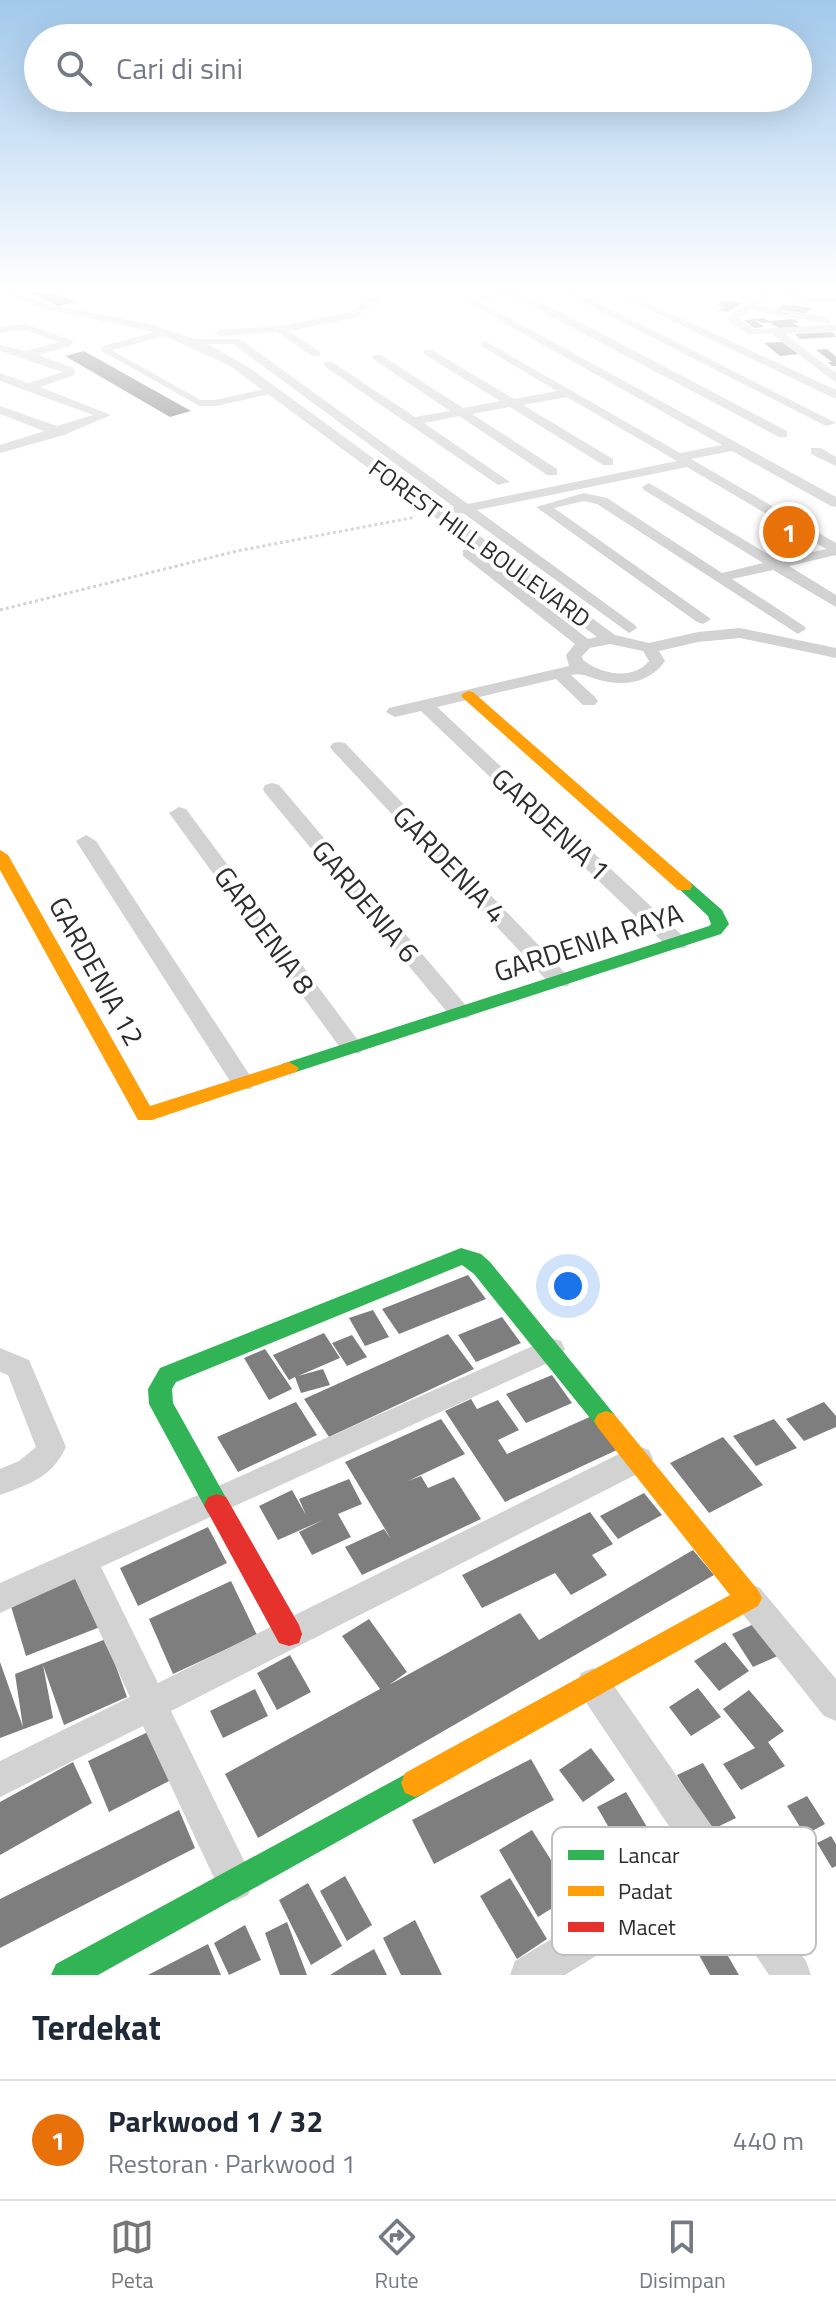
<!DOCTYPE html>
<html lang="id">
<head>
<meta charset="utf-8">
<style>
  :root { --surface:#fff; --page:#f2f2f3; --text:#1f2937; --muted:#747a83; --line:#e0e1e3; --accent:#767676 }
  body { margin:0; font-family:"Titillium Web",sans-serif; background:var(--page); color:var(--text) }
  .you { position:absolute; left:568px; top:1286px; width:28px; height:28px; margin:-20px; border:6px solid #fff; border-radius:50%; background:#1a73e8; box-shadow:0 0 0 12px #1a73e833 }
  .badge { display:grid; place-items:center; width:52px; height:52px; border-radius:50%; background:var(--accent); color:#fff; font-size:26px; font-weight:700 }
  .pin { position:absolute; translate:-50% -50%; border:4px solid #fff; box-shadow:0 2px 8px #0006 }
  .list { margin:0; padding:0; list-style:none }
  h2 { display:flex; justify-content:space-between; align-items:center; height:104px; margin:0; padding:0 32px; font-size:34px }
  h2 small { font-size:26px; font-weight:400; color:var(--muted) }
  .list li { display:grid; grid-template-columns:52px 1fr auto; gap:24px; align-items:center; box-sizing:border-box; height:120px; padding:0 32px; border-top:2px solid var(--line) }
  .list b { display:block; font-size:30px; white-space:nowrap }
  .list p { margin:0; font-size:26px; white-space:nowrap; color:var(--muted) }
  .list em { font-size:26px; font-style:normal; color:var(--muted) }
  .icon { flex:none; width:44px; height:44px; fill:none; stroke:currentColor; stroke-width:2; stroke-linecap:round; stroke-linejoin:round }
  .map { position:relative; flex:none; width:836px; height:1975px; overflow:hidden }
  .search { position:absolute; background:var(--surface); box-shadow:0 8px 32px #0002; left:24px; right:24px; top:24px; height:88px; display:flex; align-items:center; gap:20px; box-sizing:border-box; padding:0 28px; border-radius:44px; color:var(--muted); font-size:30px }
  .sheet { height:224px; background:var(--surface) }
  nav { display:flex; justify-content:space-around; align-items:center; box-sizing:border-box; height:112px; border-top:2px solid var(--line); background:var(--surface); font-size:22px; color:var(--muted) }
  nav a { display:grid; justify-items:center; gap:4px }
  nav .on { color:var(--accent) }
  .map>svg:first-child { display:block }
  .building { fill:#7e7e7e }
  .lines { fill:none; stroke-linecap:round; stroke-linejoin:round }
  .path { stroke:#d2d2d2; stroke-width:3; stroke-dasharray:3 3; stroke-linecap:butt }
  .lane { stroke:#d2d2d2; stroke-width:6 }
  .street { fill:#d2d2d2; fill-rule:evenodd }
  .fast { fill:#30b455; fill-rule:evenodd }
  .slow { fill:#ff9f0a; fill-rule:evenodd }
  .jam { fill:#e5322d; fill-rule:evenodd }
  .labels { text-anchor:middle; dominant-baseline:central; stroke-width:8; stroke-linejoin:round; paint-order:stroke }
  .far-street-label { font-size:24px; fill:#2d2d2d; stroke:#fff }
  .street-label { font-size:28px; fill:#2d2d2d; stroke:#fff }
  .key { fill:#fff; stroke:#c0c0c0; stroke-width:2 }
  .key-label { font-size:22px; fill:#2d2d2d }
</style>
</head>
<body>
<div class="map">
<svg width="836" height="1975" viewBox="0 0 836 1975">
  <rect width="100%" height="100%" fill="#fff"/>
  <path class="building" d="M29,292H55L77,302L58,306Z
    M726,300L743,303L728,312L718,311L724,307L717,305Z
    M783,305L798,306L812,308L805,313L778,309Z
    M763,318L769,321L793,319L799,322L793,323L802,329L783,331L769,322L761,323L754,319L764,327L754,328L744,320Z
    M832,332L836,337L800,339L795,334Z
    M782,342L799,354L780,356L764,343Z
    M827,349L836,357V366H832L828,362H832L816,350Z
    M84,351L191,411L170,417L65,356Z
    M468,1275L486,1299L399,1334L382,1309Z
    M373,1310L389,1337L365,1346L349,1318Z
    M502,1317L521,1343L476,1362L458,1335Z
    M324,1333L340,1358L298,1376L323,1369L330,1385L301,1393L295,1377L289,1380L273,1355Z
    M448,1334L474,1369L329,1437L304,1399Z
    M352,1335L367,1357L347,1366L332,1343Z
    M265,1349L292,1389L269,1400L244,1358Z
    M552,1375L572,1403L526,1423L506,1394Z
    M471,1399L477,1409L498,1400L519,1430L498,1440L507,1454L594,1415L619,1449L505,1502L445,1411Z
    M296,1402L317,1435L238,1472L217,1437Z
    M824,1402L836,1416V1427L804,1441L786,1419Z
    M441,1419L465,1454L408,1481L421,1476L428,1488L454,1477L481,1519L362,1575L345,1547L384,1529L391,1539L345,1462Z
    M774,1419L797,1448L756,1466L733,1436Z
    M723,1437L763,1485L709,1513L670,1463Z
    M349,1479L362,1504L338,1514L351,1537L312,1555L299,1532L323,1520L278,1540L259,1506L292,1490L306,1515L299,1499Z
    M644,1493L662,1515L618,1539L600,1516Z
    M590,1512L613,1544L592,1555L607,1575L571,1595L555,1573L482,1608L462,1575Z
    M208,1527L227,1563L138,1606L120,1568Z
    M693,1550L714,1575L258,1838L225,1774L380,1689L342,1636L369,1619L407,1672L389,1685L520,1613L539,1640Z
    M83,1575L100,1627L26,1656L10,1603Z
    M231,1581L257,1635L173,1674L149,1619Z
    M758,1622L780,1655L753,1667L732,1634Z
    M106,1639L127,1697L64,1725L43,1665L53,1718L0,1738V1662L23,1727L15,1674Z
    M725,1642L749,1671L719,1691L694,1661Z
    M290,1655L311,1692L277,1710L257,1673Z
    M698,1688L721,1717L691,1736L669,1707Z
    M255,1689L268,1716L223,1738L210,1711Z
    M749,1690L784,1731L768,1742L785,1766L741,1790L723,1764L755,1748L723,1709Z
    M150,1731L171,1780L109,1812L88,1761Z
    M591,1748L615,1780L583,1802L559,1770Z
    M531,1759L554,1800L434,1864L412,1820Z
    M73,1762L92,1803L0,1855V1802Z
    M703,1763L736,1818L709,1831L677,1775Z
    M626,1792L665,1857L635,1873L647,1892L625,1906L596,1858L617,1846L627,1859L597,1807Z
    M807,1796L825,1824L805,1835L787,1806Z
    M179,1810L195,1848L0,1948V1899Z
    M532,1830L573,1895L538,1917L499,1850Z
    M831,1836L836,1844V1866L832,1868L817,1843Z
    M345,1876L372,1925L347,1941L320,1891Z
    M510,1878L547,1939L517,1959L480,1896Z
    M308,1883L342,1946L311,1965L279,1900Z
    M415,1920L442,1975H401L383,1938Z
    M287,1922L307,1975H280L265,1933Z
    M245,1925L261,1960L229,1975L214,1943Z
    M714,1932L739,1975H710L693,1944Z
    M208,1944L221,1975H148Z
    M374,1949L387,1975H330L346,1965Z"/>
  <g class="lines">
    <path class="path" d="M0,610L237,551L416,517"/>
    <path class="lane" d="M167,332L104,349L200,403H216L273,390"/>
    <path class="street" d="M0,292H14L58,306L150,324L196,339H240L468,504L677,461L567,397L523,405L613,459V465H603L510,407L472,414L557,469V475H547L459,416L424,423L510,482L498,485L324,366V362H332L415,417L450,411L373,359V355H381L463,408L500,401L424,354V350H432L514,399L557,391L481,346V342L485,341L680,453L722,445L463,300L497,292H523L787,431V437H779L512,296L478,301L836,497V507L831,506L732,451L691,459L836,543V555L789,566L836,595V607L773,570L732,579L804,626L806,629L798,634L597,504L584,501L554,508L711,619L703,624L697,622L536,507L584,493L607,498L722,573L763,563L644,490L642,487L649,483L778,560L826,549L687,467L477,510L635,625L637,628L629,633L463,513H453L451,510L454,507L233,344H208L250,368L615,635L649,643L698,632L740,628L836,648V658L740,638L698,642L659,651L665,661C649,684 622,687 596,679C586,676 581,673 571,675L595,697L598,701L595,705H583L556,679L437,707L685,938L688,943L685,948H669L421,711L395,717L386,712L389,708L569,666L566,655L575,644L463,556V550H473L588,639L597,637L230,366L159,333L36,307ZM610,644L643,651L649,661C633,681 601,674 583,660L582,656L590,648Z
      M374,292H386L356,318L289,331L320,352V356H312L277,332L220,336L214,333L220,330L279,326L349,313Z
      M563,292H577L836,423L826,426Z
      M624,292L836,390V399L622,297Z
      M762,292H797L836,299V305L773,294L758,305L830,318V322L826,323L751,310L739,318L754,329L836,325V331L785,334L836,373V383L772,334H748L728,320V316Z
      M25,324L74,341L70,346L38,355L74,368L75,375L40,387L111,415L64,435L0,453V445L44,431L0,414V406L57,426L93,415L0,381V373L28,383L63,372L0,351V345L26,351L60,342L24,330L0,333V327Z
      M811,448H821L836,457V466L811,454Z
      M339,742L345,743L568,976L571,981L568,986H552L333,751L330,747L333,743Z
      M272,783L279,785L468,1008L471,1013L468,1018H452L265,793L263,789L265,785Z
      M179,807L186,809L360,1043L364,1048L360,1053H344L169,813Z
      M86,835L96,841L251,1077L255,1083L251,1089H235L76,841Z
      M551,1338L561,1341L565,1349L561,1357L101,1567L158,1683L627,1450L638,1446L649,1450L653,1459L649,1468L171,1711L248,1869L254,1882L248,1895L235,1901L222,1895L143,1726L0,1797V1761L130,1697L75,1579L0,1613V1583Z
      M0,1348L29,1360L66,1447C52,1477 30,1484 0,1495V1469L19,1461L36,1447L8,1375L0,1372Z
      M749,1583L760,1588L836,1679V1721L824,1716L738,1608L733,1598L738,1588Z
      M593,1668L605,1673L806,1961L811,1975H769L709,1886L565,1975H510L515,1961L689,1856L581,1695L576,1684L581,1673Z"/>
    <path class="fast" d="M684,881L690,882L722,910L729,924L721,934L296,1072L289,1074L279,1068L282,1064L709,926L711,924L708,916L676,886Z
      M461,1248L481,1254L490,1262L614,1414L618,1421L614,1428L606,1431L598,1428L474,1274L462,1265L176,1382L172,1389L173,1403L230,1505L226,1513L217,1516L208,1513L149,1404L148,1389L160,1368Z
      M415,1769L425,1773L429,1783L425,1793L98,1975H51L56,1964Z"/>
    <path class="slow" d="M468,691L473,692L690,882L692,886L690,890H678L463,698L461,695Z
      M0,850L8,855L150,1106L289,1062L299,1068L296,1072L152,1120H138L0,870Z
      M606,1411L614,1414L758,1590L762,1598L758,1606L425,1793L415,1797L405,1793L401,1783L405,1773L730,1595L598,1428L594,1421L598,1414Z"/>
    <path class="jam" d="M217,1494L226,1497L299,1625L302,1634L299,1643L289,1646L279,1643L204,1505L208,1497Z"/>
  </g>
  <linearGradient id="sky" x2="0" y2="1"><stop stop-color="#a1c8eb"/><stop offset="0.51" stop-color="#fff"/><stop offset="1" stop-color="#fff" stop-opacity="0"/></linearGradient>
  <rect width="836" height="569" fill="url(#sky)"/>
  <g class="labels">
    <g class="far-street-label">
      <text transform="translate(480 543) rotate(36)">FOREST HILL BOULEVARD</text>
    </g>
    <g class="street-label">
      <text transform="translate(551 824) rotate(43)">GARDENIA 1</text>
      <text transform="translate(450 864) rotate(46)">GARDENIA 4</text>
      <text transform="translate(366 901) rotate(50)">GARDENIA 6</text>
      <text transform="translate(265 930) rotate(54)">GARDENIA 8</text>
      <text transform="translate(588 942) rotate(-18)">GARDENIA RAYA</text>
      <text transform="translate(97 971) rotate(61)">GARDENIA 12</text>
    </g>
  </g>
  <rect x="552" y="1827" width="264" height="128" rx="12" class="key"/>
  <rect x="568" y="1850" width="36" height="10" fill="#30b455"/>
  <rect x="568" y="1886" width="36" height="10" fill="#ff9f0a"/>
  <rect x="568" y="1922" width="36" height="10" fill="#e5322d"/>
  <g class="key-label">
    <text x="618" y="1863">Lancar</text>
    <text x="618" y="1899">Padat</text>
    <text x="618" y="1935">Macet</text>
  </g>
</svg>
<div class="you"></div>
<div class="pin badge" style="left:789px;top:532px;background:#e8710a">1</div>
<div class="search"><svg class="icon" aria-label="search" viewBox="0 0 24 24"><circle cx="10" cy="10" r="6"/><path d="M15 15l6 6"/></svg>Cari di sini</div>
</div>
<section class="sheet">
<h2>Terdekat<small></small></h2>
<ul class="list">
<li><span class="badge" style="background:#e8710a">1</span><div><b>Parkwood 1 / 32</b><p>Restoran · Parkwood 1</p></div><em>440 m</em></li>
</ul>
</section>
<nav>
<a class="on"><svg class="icon" aria-label="map" viewBox="0 0 24 24"><path d="M3 6l6-2 6 2 6-2v14l-6 2-6-2-6 2zM9 4v14M15 6v14"/></svg>Peta</a>
<a><svg class="icon" aria-label="directions" viewBox="0 0 24 24"><path d="M12 3l9 9-9 9-9-9zM9 14v-3h6M13 9l2 2-2 2"/></svg>Rute</a>
<a><svg class="icon" aria-label="saved" viewBox="0 0 24 24"><path d="M7 4h10v16l-5-4-5 4z"/></svg>Disimpan</a>
</nav>
</body>
</html>
